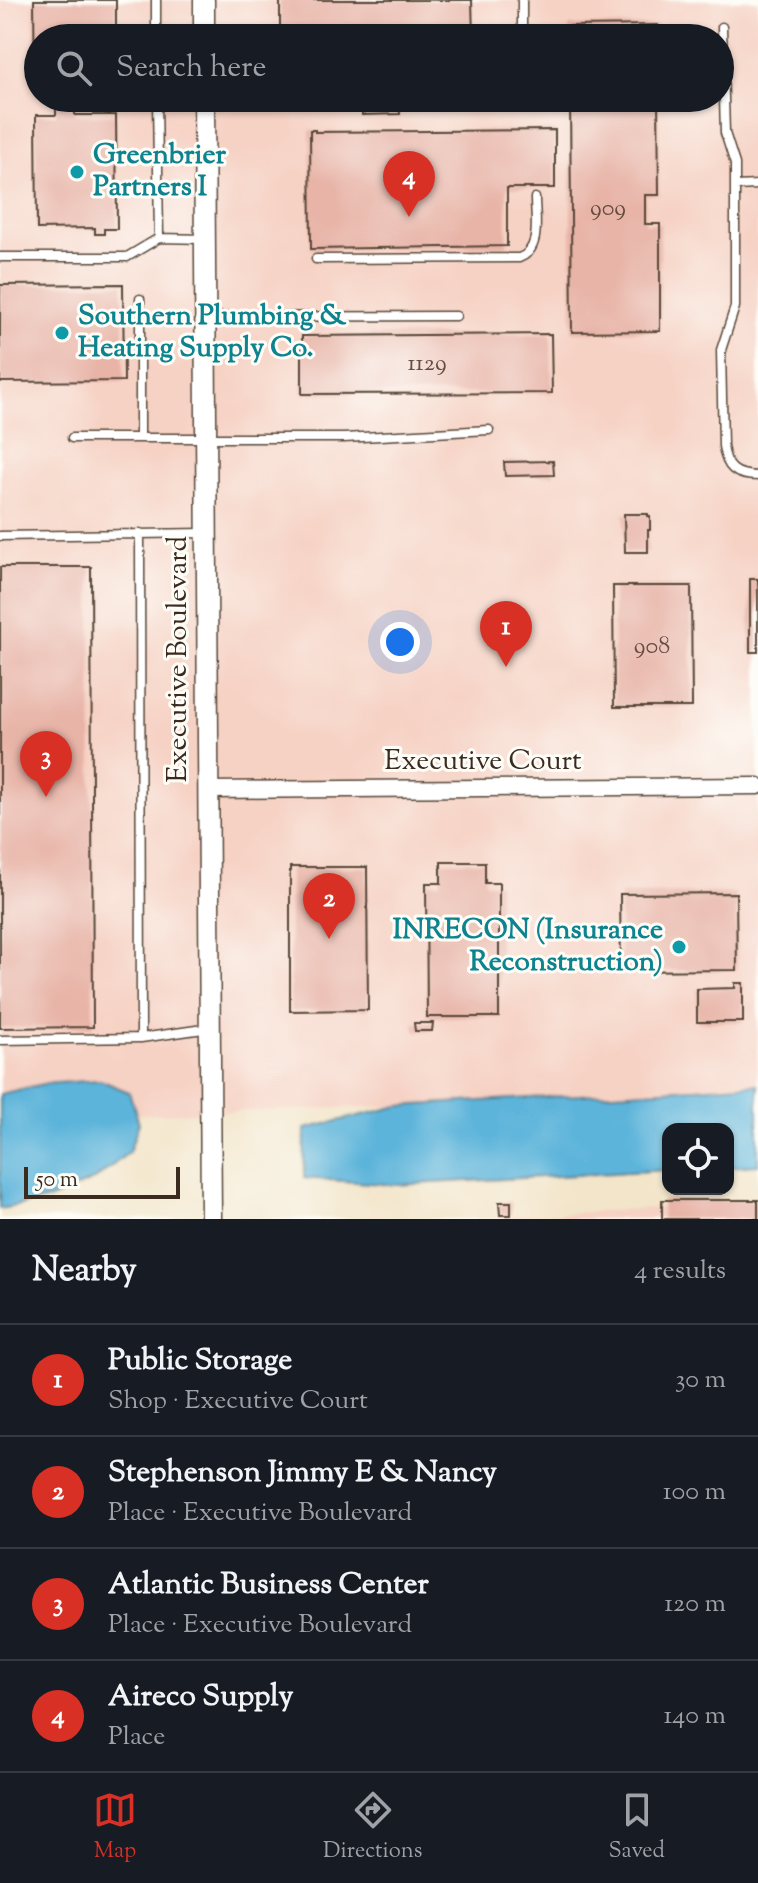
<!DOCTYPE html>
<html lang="en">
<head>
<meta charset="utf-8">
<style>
  :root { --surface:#171b24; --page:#242831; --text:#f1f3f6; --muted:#9ea1a6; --line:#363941; --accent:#d93025 }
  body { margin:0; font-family:"Sorts Mill Goudy",serif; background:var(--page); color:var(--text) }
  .controls { position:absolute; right:24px; bottom:24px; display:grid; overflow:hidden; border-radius:16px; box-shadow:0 2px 6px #0004 }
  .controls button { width:72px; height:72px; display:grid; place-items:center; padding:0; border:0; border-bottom:2px solid var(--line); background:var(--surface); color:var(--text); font:40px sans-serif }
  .scale { position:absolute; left:24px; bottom:20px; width:156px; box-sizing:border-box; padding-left:8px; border:4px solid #3b2a1e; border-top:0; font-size:22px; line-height:28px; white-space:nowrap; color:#3b2a1e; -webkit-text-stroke:6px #fdfcf7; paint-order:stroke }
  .you { position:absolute; left:400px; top:642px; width:28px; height:28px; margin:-20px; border:6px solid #fff; border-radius:50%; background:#1a73e8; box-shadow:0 0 0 12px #1a73e833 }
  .badge { display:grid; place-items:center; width:52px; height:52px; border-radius:50%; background:var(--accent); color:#fff; font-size:26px; font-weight:700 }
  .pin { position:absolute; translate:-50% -66px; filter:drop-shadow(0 2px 4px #0008) }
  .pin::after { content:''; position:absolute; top:42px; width:28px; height:24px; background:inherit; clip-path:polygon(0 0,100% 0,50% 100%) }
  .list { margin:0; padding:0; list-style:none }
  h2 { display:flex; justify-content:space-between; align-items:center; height:104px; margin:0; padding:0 32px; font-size:34px }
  h2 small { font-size:26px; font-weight:400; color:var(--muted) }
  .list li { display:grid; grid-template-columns:52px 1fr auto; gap:24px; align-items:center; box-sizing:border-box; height:112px; padding:0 32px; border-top:2px solid var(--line) }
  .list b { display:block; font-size:30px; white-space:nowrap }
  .list p { margin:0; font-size:26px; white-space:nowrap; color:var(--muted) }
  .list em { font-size:26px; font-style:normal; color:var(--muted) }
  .icon { flex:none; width:44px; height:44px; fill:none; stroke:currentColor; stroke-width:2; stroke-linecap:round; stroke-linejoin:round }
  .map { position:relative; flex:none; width:758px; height:1219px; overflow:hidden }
  .search { position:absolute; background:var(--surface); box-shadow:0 2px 6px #0004; left:24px; right:24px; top:24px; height:88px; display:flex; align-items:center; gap:20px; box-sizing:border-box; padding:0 28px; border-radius:44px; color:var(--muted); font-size:30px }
  .sheet { height:552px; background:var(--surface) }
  nav { display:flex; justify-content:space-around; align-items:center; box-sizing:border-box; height:112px; border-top:2px solid var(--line); background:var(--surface); font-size:22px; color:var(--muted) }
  nav a { display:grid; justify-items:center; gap:4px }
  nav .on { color:var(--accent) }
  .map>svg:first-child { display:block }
  .built { fill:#f6d2c4; fill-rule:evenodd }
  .water { fill:#5cb4da; stroke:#4c6f7c; stroke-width:2 }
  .building { fill:#e8b4a7 }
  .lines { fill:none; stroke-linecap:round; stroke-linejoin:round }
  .service-casing { stroke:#574638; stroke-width:11 }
  .minor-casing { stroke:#574638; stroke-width:19 }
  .tertiary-casing { stroke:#574638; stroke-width:23 }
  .service { stroke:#fff; stroke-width:8 }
  .minor { stroke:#fff; stroke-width:16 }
  .tertiary { stroke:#fff; stroke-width:20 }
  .culture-dot { fill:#0f9aa8; stroke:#fdfcf7; stroke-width:3 }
  .labels { text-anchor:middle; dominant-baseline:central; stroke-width:6; stroke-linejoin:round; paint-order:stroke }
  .number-label { font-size:24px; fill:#664c40 }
  .culture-label { font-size:28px; font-weight:bold; fill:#0d838f; stroke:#fdfcf7; text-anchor:start }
  .street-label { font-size:28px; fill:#3b2a1e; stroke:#fdfcf7 }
</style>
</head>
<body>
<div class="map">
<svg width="758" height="1219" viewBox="0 0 758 1219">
  <rect width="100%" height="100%" fill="#fdfcf7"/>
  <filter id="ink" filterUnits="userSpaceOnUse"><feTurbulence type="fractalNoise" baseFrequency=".0125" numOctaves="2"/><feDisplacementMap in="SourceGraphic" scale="16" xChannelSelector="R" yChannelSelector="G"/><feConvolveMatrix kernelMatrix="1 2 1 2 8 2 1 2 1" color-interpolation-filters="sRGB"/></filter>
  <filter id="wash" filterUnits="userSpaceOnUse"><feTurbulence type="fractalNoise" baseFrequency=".006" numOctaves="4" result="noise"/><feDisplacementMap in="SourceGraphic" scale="32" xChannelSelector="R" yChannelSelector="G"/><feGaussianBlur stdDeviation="1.8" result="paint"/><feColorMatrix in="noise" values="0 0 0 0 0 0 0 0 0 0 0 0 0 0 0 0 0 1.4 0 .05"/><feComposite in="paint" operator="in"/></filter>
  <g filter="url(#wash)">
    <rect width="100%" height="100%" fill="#f3e5ca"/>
    <path class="built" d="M0,0H758V1084L399,1106L0,1119ZM38,38H720V98H38Z
      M758,1201V1219H478Z"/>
    <path class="water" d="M100,1080L129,1092L139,1123L129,1152L96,1179L50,1199L0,1209V1094L43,1084Z
      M758,1084V1165L728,1167V1129H668V1170L395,1185L304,1178L305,1129L399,1106Z"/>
    <g id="blocks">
      <path class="building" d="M34,0H116V38H38V92H35Z
        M280,0H472L473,38H280Z
        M658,25V38H569V26Z
        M56,98H75V115H116L117,229H104V234H95V228L37,229L36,115H56Z
        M362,98H399L400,114L362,115Z
        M570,98H658L659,195H645V224H660V331L572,332Z
        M310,130H315V132L555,130V188H507V246L311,249Z
        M123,284L124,381L0,382V285Z
        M551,334L552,393L302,394V336Z
        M553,461L554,475L505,476L504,462Z
        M624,514H648V516H650V530H648V552H625Z
        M0,567H91L93,1027L0,1028Z
        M750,579H758V652H750Z
        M613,586H691L692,707H614Z
        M441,862H485V883H499V1017H427L426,883H441Z
        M290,867H367L368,1010L290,1011Z
        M736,893L737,970L621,971L620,894Z
        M735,983H743V1022H697V989L735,988Z
        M414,1023H433L432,1031H415Z
        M662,1200H758V1219H662Z
        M499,1202H511V1215H500Z"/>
    </g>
  </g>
  <g filter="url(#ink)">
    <use href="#blocks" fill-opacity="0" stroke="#574638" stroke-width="2"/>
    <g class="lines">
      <defs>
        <path id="service" d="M156,0V38
          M722,27L725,133L735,164V307L721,350L723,446C726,468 735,476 758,476
          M156,38L204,37
          M522,38V0
          M157,98L159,238L205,239
          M412,102H495L503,98
          M735,186L758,185
          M0,257H127L159,238
          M316,259L519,258C542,250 535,218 535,198
          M206,317L456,316
          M72,438H344L489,430
          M140,438V299
          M140,533L141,1038
          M0,536L206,533
          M0,1040L141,1038L210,1028"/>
        <path id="minor" d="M208,790L758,786"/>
        <path id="tertiary" d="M204,0V38
          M204,98L211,1219"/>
      </defs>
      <use href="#service" class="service-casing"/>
      <use href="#minor" class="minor-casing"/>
      <use href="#tertiary" class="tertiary-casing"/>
      <use href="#service" class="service"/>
      <use href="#minor" class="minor"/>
      <use href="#tertiary" class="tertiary"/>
    </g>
  </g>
  <g class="culture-dot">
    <circle cx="77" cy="172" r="8"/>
    <circle cx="62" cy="333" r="8"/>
    <circle cx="679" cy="947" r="8"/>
  </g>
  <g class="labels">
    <g class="number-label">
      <text x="608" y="209">909</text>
      <text x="427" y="364">1129</text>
      <text x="652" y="647">908</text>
    </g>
    <g class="culture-label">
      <text x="93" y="156">Greenbrier<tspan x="93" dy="32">Partners I</tspan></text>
      <text x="78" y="317">Southern Plumbing &amp;<tspan x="78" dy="32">Heating Supply Co.</tspan></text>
      <text x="663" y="931" text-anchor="end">INRECON (Insurance<tspan x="663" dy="32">Reconstruction)</tspan></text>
    </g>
    <g class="street-label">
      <text transform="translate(179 659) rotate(-90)">Executive Boulevard</text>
      <text x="483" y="762">Executive Court</text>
    </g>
  </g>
</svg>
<div class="controls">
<button><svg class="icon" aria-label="locate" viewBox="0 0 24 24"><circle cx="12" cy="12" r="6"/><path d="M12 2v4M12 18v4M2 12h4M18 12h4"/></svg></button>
</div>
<div class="scale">50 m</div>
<div class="you"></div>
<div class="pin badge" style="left:506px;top:667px">1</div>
<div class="pin badge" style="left:329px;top:939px">2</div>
<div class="pin badge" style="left:46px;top:797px">3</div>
<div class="pin badge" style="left:409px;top:217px">4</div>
<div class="search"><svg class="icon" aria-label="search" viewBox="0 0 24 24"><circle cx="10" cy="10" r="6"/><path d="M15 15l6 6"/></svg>Search here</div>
</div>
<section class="sheet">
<h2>Nearby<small>4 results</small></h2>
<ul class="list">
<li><span class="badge">1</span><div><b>Public Storage</b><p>Shop · Executive Court</p></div><em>30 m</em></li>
<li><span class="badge">2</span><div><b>Stephenson Jimmy E &amp; Nancy</b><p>Place · Executive Boulevard</p></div><em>100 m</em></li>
<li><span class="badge">3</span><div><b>Atlantic Business Center</b><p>Place · Executive Boulevard</p></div><em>120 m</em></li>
<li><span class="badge">4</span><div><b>Aireco Supply</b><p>Place</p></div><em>140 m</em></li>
</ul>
</section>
<nav>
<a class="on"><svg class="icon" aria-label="map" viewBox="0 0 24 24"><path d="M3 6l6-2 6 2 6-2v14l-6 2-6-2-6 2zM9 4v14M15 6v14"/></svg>Map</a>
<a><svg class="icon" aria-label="directions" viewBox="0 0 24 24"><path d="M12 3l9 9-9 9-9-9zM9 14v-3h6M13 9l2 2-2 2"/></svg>Directions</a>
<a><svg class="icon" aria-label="saved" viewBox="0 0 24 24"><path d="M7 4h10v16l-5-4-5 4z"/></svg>Saved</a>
</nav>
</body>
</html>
